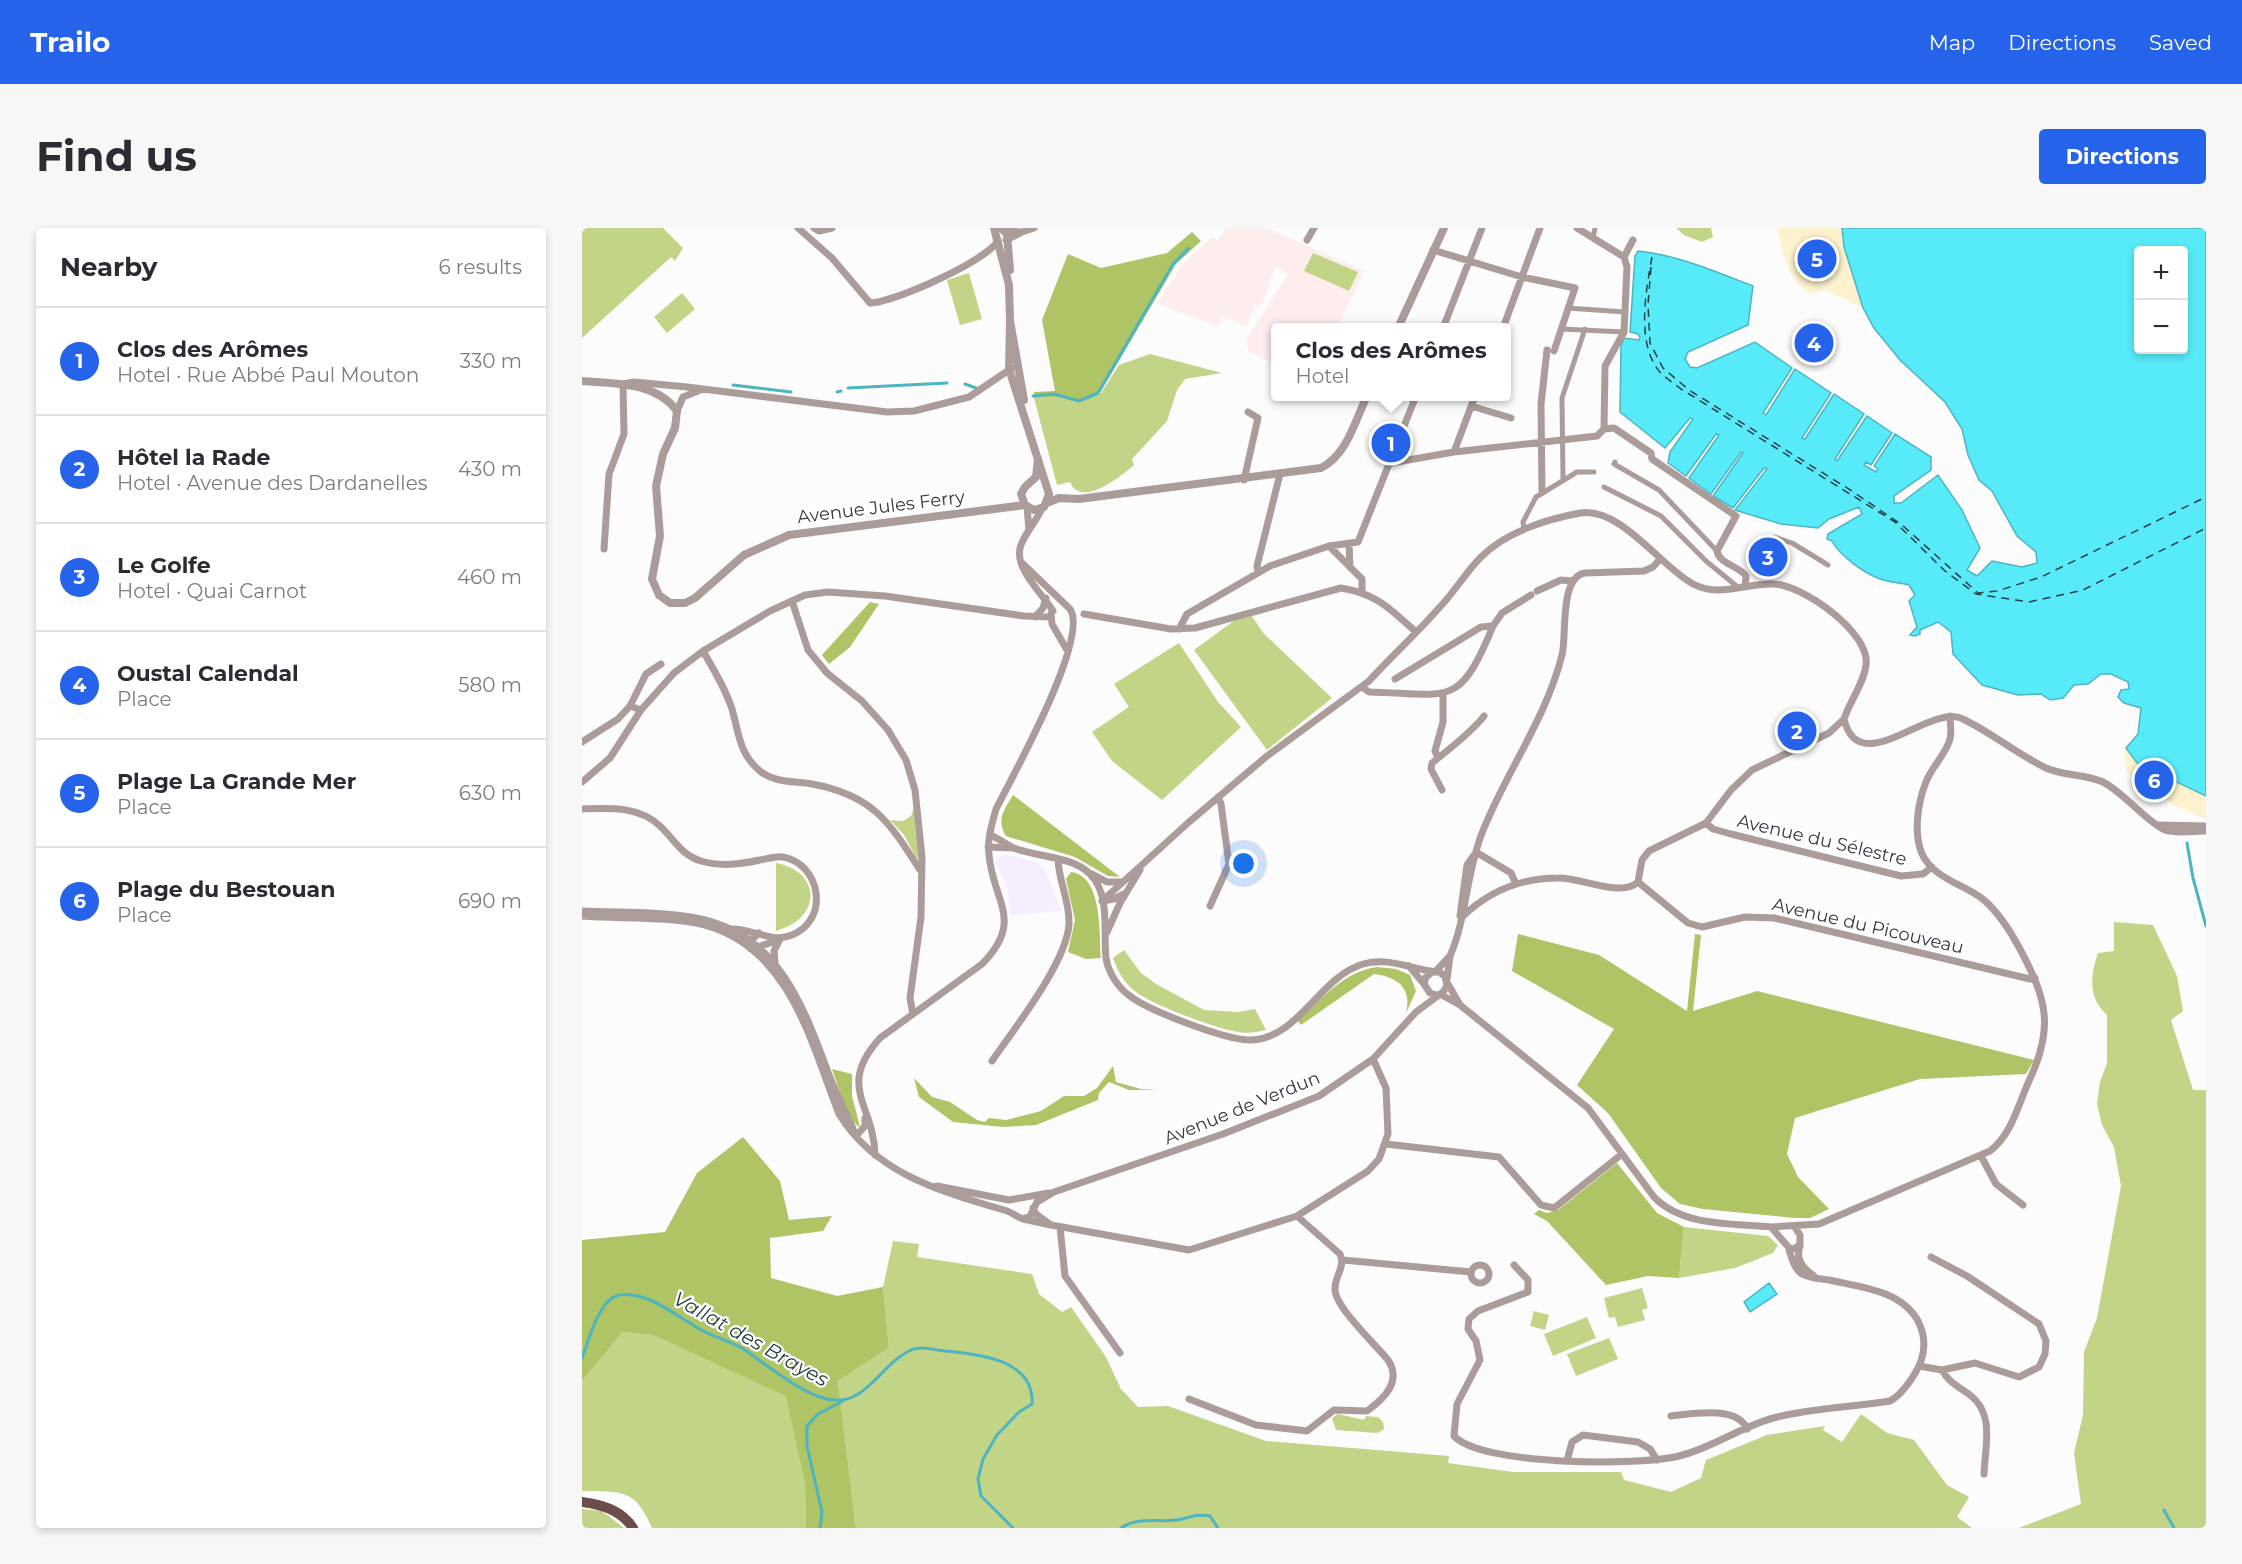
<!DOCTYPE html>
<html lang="en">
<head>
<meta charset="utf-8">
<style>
  :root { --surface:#fff; --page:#f7f7f7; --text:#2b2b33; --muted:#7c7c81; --line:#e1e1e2; --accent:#2563eb }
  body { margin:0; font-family:Montserrat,sans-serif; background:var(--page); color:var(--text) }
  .controls { position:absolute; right:18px; top:18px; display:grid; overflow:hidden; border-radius:6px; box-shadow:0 3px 9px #0003 }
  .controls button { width:54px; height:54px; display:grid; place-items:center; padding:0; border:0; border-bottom:2px solid var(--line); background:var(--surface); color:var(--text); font:30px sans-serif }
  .you { position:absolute; left:662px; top:636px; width:21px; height:21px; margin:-15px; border:4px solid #fff; border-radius:50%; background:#1a73e8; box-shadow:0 0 0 9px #1a73e833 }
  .badge { display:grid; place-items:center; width:39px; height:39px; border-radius:50%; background:var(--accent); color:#fff; font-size:20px; font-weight:700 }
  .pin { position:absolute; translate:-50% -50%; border:3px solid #fff; box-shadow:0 2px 6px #0006 }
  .popup { position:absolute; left:689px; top:95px; width:240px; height:78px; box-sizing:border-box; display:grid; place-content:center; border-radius:6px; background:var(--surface); filter:drop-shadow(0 2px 4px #0005); font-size:20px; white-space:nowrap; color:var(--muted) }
  .popup b { font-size:22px; color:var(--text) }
  .popup::after { content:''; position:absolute; left:50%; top:100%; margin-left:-12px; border:12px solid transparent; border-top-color:var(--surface) }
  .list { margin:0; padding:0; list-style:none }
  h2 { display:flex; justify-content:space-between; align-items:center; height:78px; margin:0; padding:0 24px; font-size:26px }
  h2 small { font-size:20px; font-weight:400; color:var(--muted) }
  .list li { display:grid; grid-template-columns:39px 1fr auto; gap:18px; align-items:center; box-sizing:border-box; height:108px; padding:0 24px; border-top:2px solid var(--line) }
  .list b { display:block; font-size:22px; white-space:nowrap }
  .list p { margin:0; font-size:20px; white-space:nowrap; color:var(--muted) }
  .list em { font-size:20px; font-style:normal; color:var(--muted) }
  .map { position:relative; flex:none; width:1624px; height:1300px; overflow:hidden; border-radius:6px }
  header { display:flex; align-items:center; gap:36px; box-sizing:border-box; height:84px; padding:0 30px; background:var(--accent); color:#fff }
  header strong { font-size:28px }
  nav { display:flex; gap:33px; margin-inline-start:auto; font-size:21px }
  .intro { display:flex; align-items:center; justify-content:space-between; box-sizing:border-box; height:144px; padding:0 36px }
  h1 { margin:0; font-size:42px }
  .button { padding:15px 27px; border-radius:6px; background:var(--accent); color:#fff; font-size:21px; font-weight:700 }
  main { display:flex; gap:36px; padding:0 36px }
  aside { flex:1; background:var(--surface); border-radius:6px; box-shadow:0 3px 9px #0003 }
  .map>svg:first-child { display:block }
  .industrial { fill:#f6eefe }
  .education { fill:#feeded }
  .green { fill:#c2d486 }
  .forest { fill:#afc464 }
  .sand { fill:#fcf2cd }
  .water { fill:#57eaf9; stroke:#4db4c2; stroke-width:1.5; fill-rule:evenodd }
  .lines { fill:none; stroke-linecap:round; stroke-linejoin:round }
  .stream { stroke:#4db4c2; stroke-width:3 }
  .ferry { stroke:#273f42; stroke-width:1.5; stroke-dasharray:8 6; stroke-linecap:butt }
  .pedestrian { stroke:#ac9c99; stroke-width:5 }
  .minor { stroke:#ac9c99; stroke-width:7 }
  .tertiary { stroke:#ac9c99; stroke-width:8 }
  .primary { stroke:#6a4e4a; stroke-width:10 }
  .labels { text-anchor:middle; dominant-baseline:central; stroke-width:4.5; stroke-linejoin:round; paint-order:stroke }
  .street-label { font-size:18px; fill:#373642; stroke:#fff }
  .water-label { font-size:20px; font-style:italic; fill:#273f42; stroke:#fff }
</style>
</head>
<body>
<header>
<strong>Trailo</strong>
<nav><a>Map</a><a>Directions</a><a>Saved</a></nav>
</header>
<div class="intro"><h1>Find us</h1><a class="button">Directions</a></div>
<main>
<aside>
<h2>Nearby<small>6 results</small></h2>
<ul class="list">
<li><span class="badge">1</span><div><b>Clos des Arômes</b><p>Hotel · Rue Abbé Paul Mouton</p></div><em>330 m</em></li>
<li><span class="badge">2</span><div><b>Hôtel la Rade</b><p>Hotel · Avenue des Dardanelles</p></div><em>430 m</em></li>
<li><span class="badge">3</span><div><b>Le Golfe</b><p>Hotel · Quai Carnot</p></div><em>460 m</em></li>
<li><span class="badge">4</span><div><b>Oustal Calendal</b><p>Place</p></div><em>580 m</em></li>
<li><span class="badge">5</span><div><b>Plage La Grande Mer</b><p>Place</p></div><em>630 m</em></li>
<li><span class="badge">6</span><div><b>Plage du Bestouan</b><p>Place</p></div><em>690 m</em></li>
</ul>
</aside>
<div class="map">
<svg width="1624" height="1300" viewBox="0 0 1624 1300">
  <rect width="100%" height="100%" fill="#fcfcfc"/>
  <path class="industrial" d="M421,626L452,633L464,642L480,683L429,687L425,660L414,634Z"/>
  <path class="education" d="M645,0H685L782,43L756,99L694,100L693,136L667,124L664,112L706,46L694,38L679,78L673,77L664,98L640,88L636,99L575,75L605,31L630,10L636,12Z"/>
  <path class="green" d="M0,0H81L101,20L93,33L89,29L0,110Z
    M1094,0H1129L1131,9L1120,14L1102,7Z
    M731,25L776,44L767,63L722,43Z
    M387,45L400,91L378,97L365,52Z
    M100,65L113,81L85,105L72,89Z
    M568,126L640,145L603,151L595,162L585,193L550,231L552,237C539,248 499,281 488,254L475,257L452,170L476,169L497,174L519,165L537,137Z
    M670,388L681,405L750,470L685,522L612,422L653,392Z
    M597,415L636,474L659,499L580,572L530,533L510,504L547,479L532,456Z
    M332,578L337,630L335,631L322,607L308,592L321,593L329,588Z
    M194,635C239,643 241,690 194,703Z
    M1532,694L1571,697L1595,748L1601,783L1589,792L1611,862H1624V1300H1437L1499,1276L1492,1225L1501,1187L1502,1124L1515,1090L1539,958L1532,919L1520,897L1515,876L1518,854L1525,835V787C1506,770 1508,748 1516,725L1532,723Z
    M542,722L559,745L574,756L622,782L656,784L673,781L684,802C675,804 666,806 657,804C637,802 569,776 554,764C542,755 536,744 531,730Z
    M1102,999L1186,1008L1196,1017L1191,1025L1153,1040L1097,1050Z
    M311,1013L337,1016L335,1029L450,1046L457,1066L480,1084L489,1079L524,1129L539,1161L556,1179L586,1178L684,1213L867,1228L866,1235L931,1244H1039L1042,1252L1089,1264L1119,1250L1124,1232L1185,1207L1243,1198L1241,1202L1260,1214L1279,1186L1305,1205L1332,1212L1365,1257L1387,1269L1375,1289L1390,1300H274L256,1153L307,1120L301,1059Z
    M1060,1060L1066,1080L1060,1082L1063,1092L1036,1099L1033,1089L1027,1090L1022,1070Z
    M952,1083L967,1087L963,1102L948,1098Z
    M1005,1089L1014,1110L971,1128L962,1106Z
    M41,1104L71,1107L205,1168L223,1256L224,1300H70C53,1260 40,1264 0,1263V1153Z
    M1027,1110L1036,1131L994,1148L985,1126Z
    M756,1186L782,1192L784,1188L796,1189L801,1194L802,1201L796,1205L754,1202L750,1190Z
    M0,1281L20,1283L42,1300H0Z"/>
  <path class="forest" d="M610,4L619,13L594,36L518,165L497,174L476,169L452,170V164L473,163L460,92L486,26L519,40L585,25Z
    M288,374L297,376L268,419L247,436L240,427Z
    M431,567L538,649L526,648L493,629L424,608C414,592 422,582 431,567Z
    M489,644C521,648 517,706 519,730L504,731L486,724L493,692L484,651Z
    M936,706L1017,727L1105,783L1113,706L1119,707L1111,783L1175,763L1452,832L1444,846L1338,851L1213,890L1205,926L1216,949L1247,981L1228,990H1213L1121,981L1098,976L1079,960L1026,885L995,857L1032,801L930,743Z
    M795,739L814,741L828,747L834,763L824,785C830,760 816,749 792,746L719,797L716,793C741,770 761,744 795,739Z
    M531,838L534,854L559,861L576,862H547L527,854L517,865L516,872L454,897L421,899L371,894L337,869L332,850L350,869L368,874L395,892L403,894L407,890L424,892L459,883L482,868H502L515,860Z
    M250,841L270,846V868L278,899C266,894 255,855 250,841Z
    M161,909L198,953L207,992L250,988L241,1003L188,1010L189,1050L255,1068L301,1059L307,1120L256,1153L274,1300H224L223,1256L204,1168L71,1107L41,1104L0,1153V1012L83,1004L115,945Z
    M1035,935L1075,985L1102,999L1097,1050L1066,1048L1024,1057L965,993L952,986L957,982L965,985L976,982Z"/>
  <path class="sand" d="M1195,0H1260L1262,19L1281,80L1242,61L1230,66C1207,57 1200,22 1195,0Z
    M1544,520L1555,535L1624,568V591L1592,577L1545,545L1542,525Z"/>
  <path class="water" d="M1260,0H1624V568L1555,535L1544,520L1556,506L1559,480L1542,475L1536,469L1539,462L1547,461L1546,454L1529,446H1519L1506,456L1492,457L1481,470L1468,472L1459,466L1436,467L1400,457L1371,426L1369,404L1356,394L1338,402V406L1333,408L1328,407L1335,399L1327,373L1333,367L1327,357C1318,355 1307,354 1298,351C1282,345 1258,328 1250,313L1245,311L1246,306L1280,286L1277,279L1247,291L1236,300L1199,296L1153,282L1185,241L1182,240L1151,280L1131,268L1161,225L1159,224L1129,266L1107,250L1137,207L1134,206L1104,248L1086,235L1088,224L1111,191L1108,190L1083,220L1038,184L1039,118L1042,110L1057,112L1058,109L1056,106L1048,104L1053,28L1056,23C1096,27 1134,44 1171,58L1166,97L1106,124L1103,131L1108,139L1115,140L1173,114L1210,140L1181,185L1184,187L1213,141L1249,165L1220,210L1223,211L1252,166L1282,186L1253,231L1255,233L1285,188L1310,205L1289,237L1284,234L1282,237L1294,244L1296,241L1292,238L1313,206L1349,229V242L1312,268V275H1319L1356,247L1380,282L1398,320L1385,342L1395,348L1410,333L1440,339L1455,335L1454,324L1435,308L1410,263L1397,252L1386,227L1380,201L1363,174L1318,132L1292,100L1281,80L1262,19ZM1556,22H1602V122H1556Z
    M1187,1055L1195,1066L1168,1084L1162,1074Z"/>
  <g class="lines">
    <path class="stream" d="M383,156L394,160
      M151,157L209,164
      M266,160L365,155
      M255,164L259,163
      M451,168L472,166L497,173L516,165L591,36L607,20
      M1605,615L1611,650L1624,698
      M0,1130C7,1112 14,1082 30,1070C39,1064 56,1067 66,1071C85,1079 103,1093 121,1103C135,1110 150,1114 163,1122C185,1137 218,1165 245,1171C283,1180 298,1137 327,1123C338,1117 351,1122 363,1123C395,1126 453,1131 450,1176L437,1184L415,1207L401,1231L396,1251L399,1268L431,1300
      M1582,1282L1592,1300
      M238,1300L240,1284L225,1218V1198L236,1186L261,1173
      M539,1300C558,1287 580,1296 600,1291C613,1288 614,1286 628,1288L636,1300"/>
    <path class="ferry" d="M1070,29C1064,62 1054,115 1077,143C1083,150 1092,155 1099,161L1313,294L1363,343L1394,366L1447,374L1501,362L1624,300
      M1069,39L1066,77L1068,115L1081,140L1107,162L1270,263L1320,297L1396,365L1415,363L1459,349L1624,269"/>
    <path class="pedestrian" d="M1011,10L1013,0
      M985,80L1043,84
      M979,101L1042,104
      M1033,234L1032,236L1077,262L1135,323
      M981,251L980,170L1003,101
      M1022,259L1079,288L1124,333L1157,360
      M942,302L941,294L954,269L995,244H1012
      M1192,309L1210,315L1246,337"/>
    <path class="minor" d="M216,0L250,30L288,75C313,74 402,34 416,13
      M232,0L237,3L250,0
      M995,0L1042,29
      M423,3L440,4L424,12
      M440,4L452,0
      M725,12L732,0
      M851,22L940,49L993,60L972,123
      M861,100L900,0
      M921,100L958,0
      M889,178L929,190
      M95,183L101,169L116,163
      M1022,201L1032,200L1069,225L1070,231L1154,288L1135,323C1138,337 1156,337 1164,348L1163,359
      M1022,201L1023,138L1042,104L1045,39L1042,29L1051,12
      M872,224L893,168
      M809,235L872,224L1015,208L1022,201
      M662,252L676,190L666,184
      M960,264L959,176L965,122
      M445,279L447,302
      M460,280C455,293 444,303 439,317C430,339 461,366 471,383
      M767,315L768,339
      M747,318L780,351V364
      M22,321L27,246L42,206L41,156L52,154L105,159L305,184L332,183L387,169L430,140
      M676,345L675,338L698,246
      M955,363L979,352L991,353
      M210,373L226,422L245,445L280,473L306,502L324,532L333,562L340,629L339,689L328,770L331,786
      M469,386L470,396L485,422
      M502,386L589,401L613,400L759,360C795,366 807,380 834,404
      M453,389L461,380L464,370
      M597,401L605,386L688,338L747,318L776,314L834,168
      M121,423C132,442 143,460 150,481C157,505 157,526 178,543C192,555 213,553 230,556C290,567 307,593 338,642
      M813,451L899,399L911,398L920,385L949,367
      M780,459L787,464C868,466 877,481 911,398
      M48,478L64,446L79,436
      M0,514L36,491L48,478L59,482
      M856,530L853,523L861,494V466
      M0,554L28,530L59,482L92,445L121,423L188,383L223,367L246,364L303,368L442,388L469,389
      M860,562L849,541L850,535C866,522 890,504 902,488
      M0,581C28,580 57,578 78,598C92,611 99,627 119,633C139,639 159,636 178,632C185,631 194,628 201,629C239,636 248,692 210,707C189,716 168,699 147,701
      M1124,595L1131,601L1149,606L1319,648L1341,646L1350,639
      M1576,597L1624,598
      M406,619L431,620
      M894,624L929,645L934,656
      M510,646L525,654H539
      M1056,654L1106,695L1120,699L1163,689L1192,690L1448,751L1453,750
      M1056,654L1060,632L1067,623L1124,595L1149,562L1170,542L1247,505L1262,491
      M520,673L607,594L685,528L787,453C809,429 834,406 856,381C872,365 883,345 899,329C924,304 965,291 998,285C1038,278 1079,339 1111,356C1138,370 1163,355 1191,356C1220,356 1289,405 1284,437C1282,455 1268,473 1262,491C1277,554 1348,474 1381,491C1410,505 1435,526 1464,540C1482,548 1503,546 1521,554C1541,564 1566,595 1583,602C1594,606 1612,603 1624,603
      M520,673L532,671L542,666
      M628,678L647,636L639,576L636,569
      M0,683C37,685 77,683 114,690C199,706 222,781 249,852C256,870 266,887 273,906
      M0,688C38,691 86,688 123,697C208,720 229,815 257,886C294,947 362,964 425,983C431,985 435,989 441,991L448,988L455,974L472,964L641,906L737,868L791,831L834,784L861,764L865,758L863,748L857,744C832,743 808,728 781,736C737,749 716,813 666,812C642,811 567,783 548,768C536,760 526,744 524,730C521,704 529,667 508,646C491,628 454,629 432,620C423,616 416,610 408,607
      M878,688L885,637L892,627
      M880,689C907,663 939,650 976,650C999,649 1039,670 1056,654
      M525,704L538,675L558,642
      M177,705L169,712V721L197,712
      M868,728C885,689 884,645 900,605C924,544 964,491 980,427C985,408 977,349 1003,345L1062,343L1071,339L1078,331
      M193,734L192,723L198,711
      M827,738L842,756
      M850,744L844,749L842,756L848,765L855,767
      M853,744L868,728L865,751
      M858,766L878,777L866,756
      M878,777L1006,880L1072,969C1101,999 1150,995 1189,999
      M410,833C432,801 485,734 487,696C488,674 477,654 476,632
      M274,908L283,898V890
      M804,916L917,929L959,977L972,980L1040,926
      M293,927C292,876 254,859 298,810L400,736C443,692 411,674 407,627C405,611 410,596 414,581C430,549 508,410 488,381L440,335
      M1399,928L1414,956L1441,977
      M355,958L427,972L467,965
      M441,991L469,997L454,986L451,980
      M469,997L607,1022L715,988L786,943L797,931L806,906L804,860L791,831
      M1212,998L1218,1007V1017L1209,1022L1189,999L1237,996L1408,923C1430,906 1436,877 1447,853C1472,800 1465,772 1439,723C1429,704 1418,686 1402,672C1382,656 1352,651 1340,626C1331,605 1336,574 1344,554C1350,538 1363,528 1368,511C1370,504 1368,495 1368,488
      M478,999L483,1048L538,1125
      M1218,1018C1213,1031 1221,1040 1232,1048
      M761,1032L889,1044
      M889 1046a9 9 0 1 1 18 0a9 9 0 1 1-18 0Z
      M932,1037L946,1052V1064L896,1083L887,1091L886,1101L894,1113L898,1132L875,1176L872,1208C900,1238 1057,1238 1097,1228C1131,1220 1161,1197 1195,1189C1231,1180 1271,1179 1308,1173C1320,1167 1334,1146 1339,1133C1344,1119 1343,1107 1336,1093C1319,1062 1278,1059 1247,1052C1239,1051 1227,1050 1220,1046C1212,1041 1210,1030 1207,1022
      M1337,1138L1360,1142L1393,1135L1437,1149L1457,1139L1463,1126L1464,1113L1457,1096L1385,1048L1349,1029
      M1360,1142C1366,1154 1377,1159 1388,1167C1413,1186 1403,1218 1402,1246
      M607,1171L674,1197L725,1203L752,1182L785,1183C803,1170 820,1153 806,1132C794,1117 754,1080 753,1062C752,1049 764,1039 758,1026L715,988
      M1089,1188C1109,1186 1155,1177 1165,1201
      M985,1233L990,1214L1001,1207L1056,1214L1068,1221L1075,1232"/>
    <path class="tertiary" d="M412,0L427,57L428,93L442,172
      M419,0L425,6L428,42
      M428,93L427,141L467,266L462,279L452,282L443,277L439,266L443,259L454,249L456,231
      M816,100L862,0
      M0,153C34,156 74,154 95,183L93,200L81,226L74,258L78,308L70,351L77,367L88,375H103L113,370L162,327L207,307L443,277
      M465,275L477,270L497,271L739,240C765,227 773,193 785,168"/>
    <path class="primary" d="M0,1274C21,1277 39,1282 51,1300"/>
  </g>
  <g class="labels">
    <g class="street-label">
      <text transform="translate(299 279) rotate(-7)">Avenue Jules Ferry</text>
      <text transform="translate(1240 612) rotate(13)">Avenue du Sélestre</text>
      <text transform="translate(1286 698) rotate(13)">Avenue du Picouveau</text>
      <text transform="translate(660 880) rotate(-22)">Avenue de Verdun</text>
    </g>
    <g class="water-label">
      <text transform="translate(169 1111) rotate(29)">Vallat des Brayes</text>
    </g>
  </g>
</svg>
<div class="controls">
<button>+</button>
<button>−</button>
</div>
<div class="you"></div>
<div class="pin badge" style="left:809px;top:215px">1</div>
<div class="popup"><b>Clos des Arômes</b>Hotel</div>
<div class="pin badge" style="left:1215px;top:503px">2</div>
<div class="pin badge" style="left:1186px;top:329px">3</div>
<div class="pin badge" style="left:1232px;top:115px">4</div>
<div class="pin badge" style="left:1235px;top:31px">5</div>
<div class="pin badge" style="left:1572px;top:552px">6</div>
</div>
</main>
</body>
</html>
